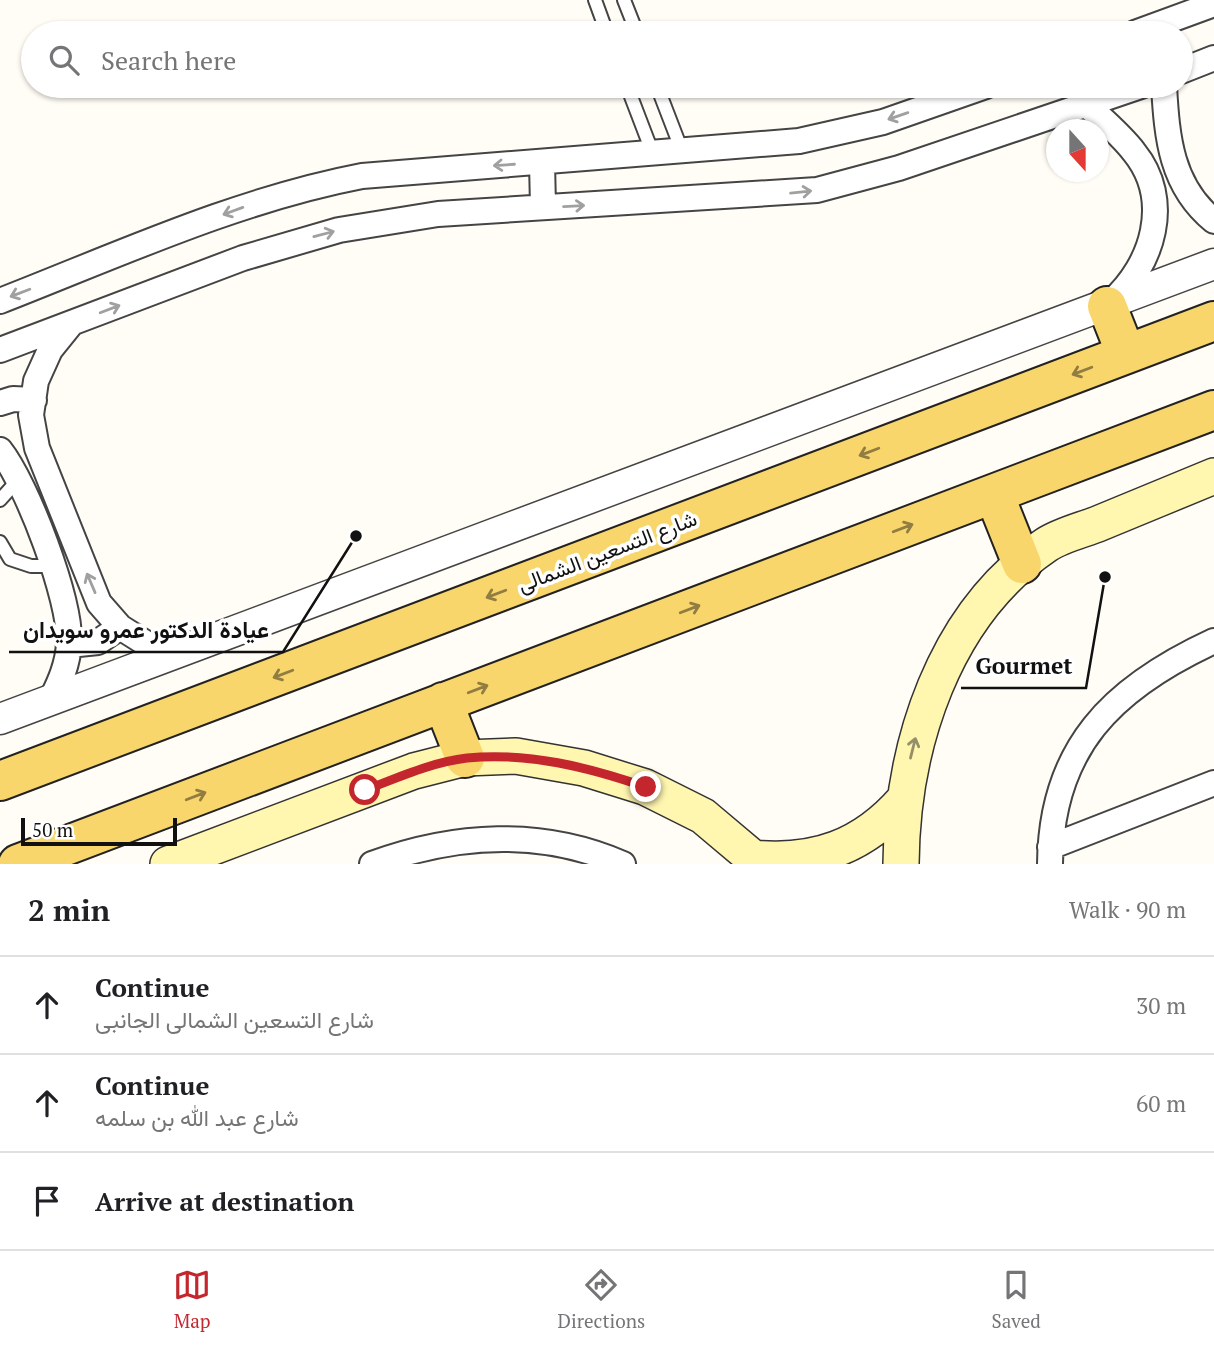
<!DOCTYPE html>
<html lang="en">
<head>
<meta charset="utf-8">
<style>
  :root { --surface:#fff; --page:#f6f6f6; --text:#202124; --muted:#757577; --line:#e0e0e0; --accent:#c4262e }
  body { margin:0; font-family:"PT Serif",Vazirmatn,serif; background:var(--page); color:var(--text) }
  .compass { position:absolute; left:1046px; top:119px; width:63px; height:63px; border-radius:50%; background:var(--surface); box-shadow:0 2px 5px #0004; rotate:159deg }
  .scale { position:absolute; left:21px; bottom:18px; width:156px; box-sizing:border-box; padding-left:7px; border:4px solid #111; border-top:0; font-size:19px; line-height:24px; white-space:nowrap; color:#111; -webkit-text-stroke:5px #fff; paint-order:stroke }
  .stop { position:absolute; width:21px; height:21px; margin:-16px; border:5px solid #c4262e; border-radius:50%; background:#fff }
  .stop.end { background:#c4262e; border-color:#fff; box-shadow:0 2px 7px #0008 }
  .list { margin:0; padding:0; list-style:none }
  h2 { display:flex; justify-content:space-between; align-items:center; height:91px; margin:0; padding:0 28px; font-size:30px }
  h2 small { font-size:23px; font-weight:400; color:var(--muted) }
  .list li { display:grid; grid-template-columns:46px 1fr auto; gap:21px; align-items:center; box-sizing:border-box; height:98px; padding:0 28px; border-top:2px solid var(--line) }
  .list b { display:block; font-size:26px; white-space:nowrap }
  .list p { margin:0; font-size:23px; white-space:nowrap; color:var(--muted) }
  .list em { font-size:23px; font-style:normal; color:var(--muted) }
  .icon { flex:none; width:38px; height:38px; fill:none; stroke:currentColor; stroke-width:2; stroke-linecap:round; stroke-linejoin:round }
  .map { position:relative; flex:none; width:1214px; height:864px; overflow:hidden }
  .search { position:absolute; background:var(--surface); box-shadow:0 2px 5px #0004; left:21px; right:21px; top:21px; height:77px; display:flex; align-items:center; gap:18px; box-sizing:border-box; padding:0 24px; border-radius:38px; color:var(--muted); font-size:26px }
  .sheet { height:385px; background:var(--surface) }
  nav { display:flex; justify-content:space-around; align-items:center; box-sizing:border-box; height:98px; border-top:2px solid var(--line); background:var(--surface); font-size:19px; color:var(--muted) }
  nav a { display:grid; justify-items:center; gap:4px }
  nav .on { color:var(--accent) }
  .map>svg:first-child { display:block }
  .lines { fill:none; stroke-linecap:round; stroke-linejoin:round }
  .service-casing { stroke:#444; stroke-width:16 }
  .minor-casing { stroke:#444; stroke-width:28 }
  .tertiary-casing { stroke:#444; stroke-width:33 }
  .secondary-casing { stroke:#333; stroke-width:38 }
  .primary-casing { stroke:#222; stroke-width:42 }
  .service { stroke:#fff; stroke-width:12 }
  .minor { stroke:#fff; stroke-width:24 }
  .tertiary { stroke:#fff; stroke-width:30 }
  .secondary { stroke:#fff6b0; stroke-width:35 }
  .primary { stroke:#f9d66b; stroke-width:38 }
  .oneway { stroke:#a0a0a0 }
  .oneway2 { stroke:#917d42 }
  .oneway3 { stroke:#948f68 }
  .route { stroke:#c4262e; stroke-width:9 }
  .labels { text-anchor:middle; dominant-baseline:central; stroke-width:7; stroke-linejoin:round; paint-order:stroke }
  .street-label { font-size:21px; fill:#111; stroke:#fff }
  .leader { fill:none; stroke:#111; stroke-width:2.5 }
  .callout-dot { fill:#111; stroke:#fff; stroke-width:2.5 }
  .callout-label { font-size:23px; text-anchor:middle; font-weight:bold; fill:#111; stroke:#fff; stroke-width:7; stroke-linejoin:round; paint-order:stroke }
</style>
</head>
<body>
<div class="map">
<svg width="1214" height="864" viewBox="0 0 1214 864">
  <rect width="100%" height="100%" fill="#fffdf5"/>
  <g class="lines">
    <defs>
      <path id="service" d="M595,0L607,33
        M624,0L637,33
        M627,86L653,154
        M657,86L682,151
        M0,500L18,480
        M0,542L10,559L31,566H53"/>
      <path id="minor" d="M1135,33L1214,4
        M1181,71L1214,58
        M1164,86C1167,138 1171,186 1214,221
        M1088,106C1104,121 1121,135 1134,152C1173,200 1153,265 1111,302
        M542,162L543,207
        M0,301C118,255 237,200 362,176L799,141L883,122L986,86
        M71,324L50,350L36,381L31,415L37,448L99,603L120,627L147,644L178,652
        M0,350L243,258L339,230L438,214L817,190L899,168L1141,86
        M0,403L13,399L34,400
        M0,450C27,484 71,600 69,643C68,664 60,682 51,700
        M69,645L98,642L120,627
        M1050,847L1214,783
        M372,864C454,834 541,828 623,864
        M1050,864C1051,748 1112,688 1214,641"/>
      <path id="tertiary" d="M0,719L1214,264"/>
      <path id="secondary" d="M753,858C815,864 863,847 904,800
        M168,864L414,771L465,758L516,756L584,768L645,787L703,816L760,864
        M901,864C902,746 943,615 1046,545C1061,535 1083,530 1100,523C1138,507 1176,492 1214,476"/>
      <path id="primary" d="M1107,306L1126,354
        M994,494L1022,564
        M443,702L465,758
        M0,781L1214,321
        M18,864L1214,410"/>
    </defs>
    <use href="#service" class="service-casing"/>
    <use href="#minor" class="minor-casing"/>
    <use href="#tertiary" class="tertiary-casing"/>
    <use href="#secondary" class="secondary-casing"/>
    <use href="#primary" class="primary-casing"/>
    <use href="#service" class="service"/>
    <use href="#minor" class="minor"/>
    <use href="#tertiary" class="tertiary"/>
    <use href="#secondary" class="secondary"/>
    <use href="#primary" class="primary"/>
  </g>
  <defs><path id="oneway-shaft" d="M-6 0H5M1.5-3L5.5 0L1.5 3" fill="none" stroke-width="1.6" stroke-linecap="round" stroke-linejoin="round" transform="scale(1.75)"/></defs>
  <g class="oneway">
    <use href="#oneway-shaft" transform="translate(898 116) rotate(161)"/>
    <use href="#oneway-shaft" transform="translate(504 165) rotate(176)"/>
    <use href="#oneway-shaft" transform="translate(801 192) rotate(-6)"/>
    <use href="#oneway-shaft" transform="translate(574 206) rotate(-3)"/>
    <use href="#oneway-shaft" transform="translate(233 211) rotate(160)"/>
    <use href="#oneway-shaft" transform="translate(324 234) rotate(-15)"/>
    <use href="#oneway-shaft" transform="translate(20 293) rotate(159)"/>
    <use href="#oneway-shaft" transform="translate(110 309) rotate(-21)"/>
    <use href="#oneway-shaft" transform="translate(91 583) rotate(-113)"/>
  </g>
  <g class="oneway2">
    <use href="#oneway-shaft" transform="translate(1082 371) rotate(159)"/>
    <use href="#oneway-shaft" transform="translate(869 452) rotate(159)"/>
    <use href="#oneway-shaft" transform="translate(903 528) rotate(-21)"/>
    <use href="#oneway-shaft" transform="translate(496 594) rotate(159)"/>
    <use href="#oneway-shaft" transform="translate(690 609) rotate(-21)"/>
    <use href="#oneway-shaft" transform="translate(283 674) rotate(159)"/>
    <use href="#oneway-shaft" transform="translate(478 689) rotate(-21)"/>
    <use href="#oneway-shaft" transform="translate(196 796) rotate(-21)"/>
  </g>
  <use class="oneway3" href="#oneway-shaft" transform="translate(913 748) rotate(-76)"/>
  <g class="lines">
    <path class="route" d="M365,790C397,778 432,762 467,758C528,752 588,767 646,787"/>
  </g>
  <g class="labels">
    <g class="street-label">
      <text transform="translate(607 551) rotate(-21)">شارع التسعين الشمالى</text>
    </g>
  </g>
  <path class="leader" d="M356 536L283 652H9M1105 577L1086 688H961"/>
  <g class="callout-dot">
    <circle cx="356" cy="536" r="7"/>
    <circle cx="1105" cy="577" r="7"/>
  </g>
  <g class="callout-label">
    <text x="146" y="638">عيادة الدكتور عمرو سويدان</text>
    <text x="1024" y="674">Gourmet</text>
  </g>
</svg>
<svg class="compass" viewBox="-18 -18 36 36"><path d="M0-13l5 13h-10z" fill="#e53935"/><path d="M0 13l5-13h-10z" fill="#757577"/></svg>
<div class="scale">50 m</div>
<div class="stop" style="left:365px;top:790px"></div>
<div class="stop end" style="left:646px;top:787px"></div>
<div class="search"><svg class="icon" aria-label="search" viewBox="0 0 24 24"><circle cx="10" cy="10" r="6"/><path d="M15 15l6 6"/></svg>Search here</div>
</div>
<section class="sheet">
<h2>2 min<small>Walk · 90 m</small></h2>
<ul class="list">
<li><svg class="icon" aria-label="ahead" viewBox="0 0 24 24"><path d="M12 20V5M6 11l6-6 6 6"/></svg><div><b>Continue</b><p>شارع التسعين الشمالى الجانبى</p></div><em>30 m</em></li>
<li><svg class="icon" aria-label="ahead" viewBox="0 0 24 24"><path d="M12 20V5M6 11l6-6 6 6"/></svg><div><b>Continue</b><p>شارع عبد الله بن سلمه</p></div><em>60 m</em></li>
<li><svg class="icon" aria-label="arrive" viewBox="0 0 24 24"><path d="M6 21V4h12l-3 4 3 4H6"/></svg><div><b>Arrive at destination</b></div></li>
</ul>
</section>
<nav>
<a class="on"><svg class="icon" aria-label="map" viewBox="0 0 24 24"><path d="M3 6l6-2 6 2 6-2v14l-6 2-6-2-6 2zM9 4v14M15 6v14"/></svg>Map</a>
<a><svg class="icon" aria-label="directions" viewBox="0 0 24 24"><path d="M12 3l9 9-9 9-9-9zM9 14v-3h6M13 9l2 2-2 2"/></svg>Directions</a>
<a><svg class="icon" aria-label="saved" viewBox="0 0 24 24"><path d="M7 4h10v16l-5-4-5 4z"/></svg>Saved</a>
</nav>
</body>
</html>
